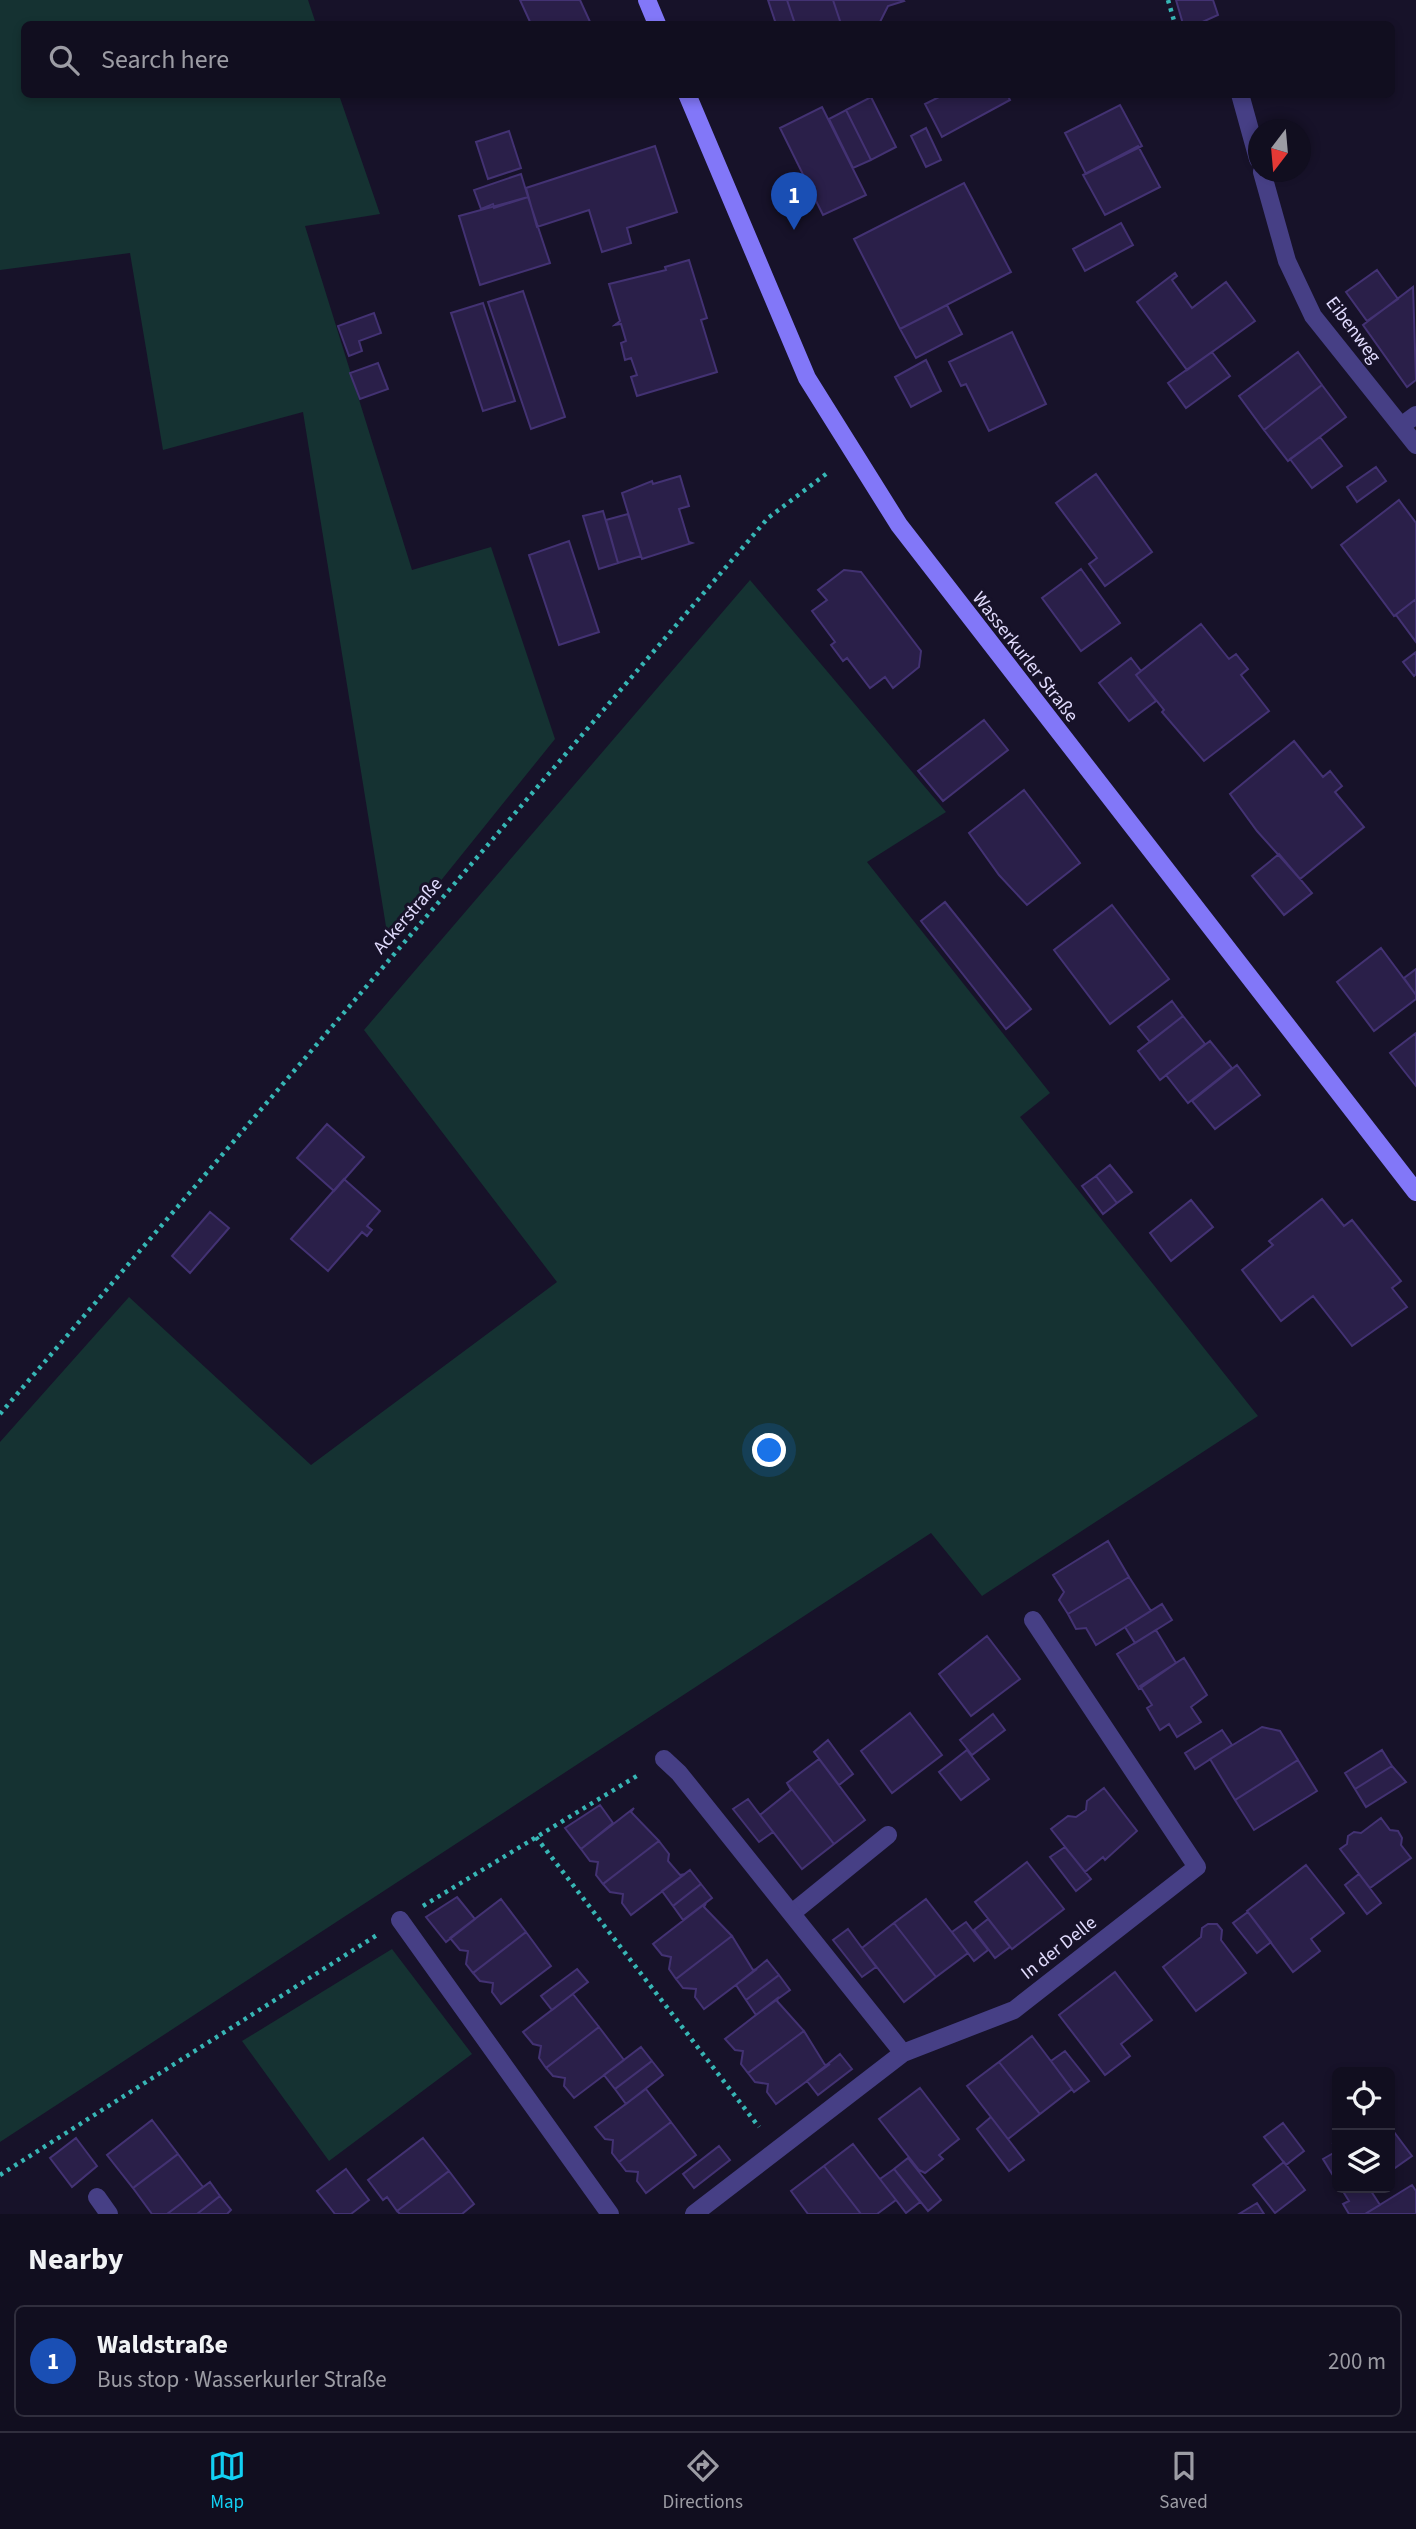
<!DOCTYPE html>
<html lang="en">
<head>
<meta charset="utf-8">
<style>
  :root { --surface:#110e1f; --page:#1a1728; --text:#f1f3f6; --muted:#9c9ca4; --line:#302e3d; --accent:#12d0f3 }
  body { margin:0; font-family:"Source Sans 3",sans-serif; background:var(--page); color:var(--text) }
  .controls { position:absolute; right:21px; bottom:21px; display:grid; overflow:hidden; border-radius:10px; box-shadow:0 4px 10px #0003 }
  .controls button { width:63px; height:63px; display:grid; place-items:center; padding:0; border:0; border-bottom:2px solid var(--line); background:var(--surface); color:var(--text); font:35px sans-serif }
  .compass { position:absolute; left:1248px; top:119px; width:63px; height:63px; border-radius:50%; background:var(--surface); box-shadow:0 4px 10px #0003; rotate:196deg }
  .you { position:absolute; left:770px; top:1451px; width:24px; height:24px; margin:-18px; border:5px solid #fff; border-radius:50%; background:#1a73e8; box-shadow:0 0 0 10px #1a73e833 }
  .badge { display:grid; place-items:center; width:46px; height:46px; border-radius:50%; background:var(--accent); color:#fff; font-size:23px; font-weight:700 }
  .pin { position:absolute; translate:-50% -58px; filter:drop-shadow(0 2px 4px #0008) }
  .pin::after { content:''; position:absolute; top:37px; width:24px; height:21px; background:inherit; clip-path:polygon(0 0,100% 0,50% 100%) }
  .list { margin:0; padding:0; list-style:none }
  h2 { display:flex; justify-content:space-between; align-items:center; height:91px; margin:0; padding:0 28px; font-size:30px }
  h2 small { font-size:23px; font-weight:400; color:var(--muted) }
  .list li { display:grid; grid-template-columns:46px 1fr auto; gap:21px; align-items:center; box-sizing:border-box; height:112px; margin:0 14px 14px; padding:0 14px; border:2px solid var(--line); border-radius:10px }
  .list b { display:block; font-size:26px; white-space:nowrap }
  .list p { margin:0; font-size:23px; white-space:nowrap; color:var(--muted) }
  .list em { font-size:23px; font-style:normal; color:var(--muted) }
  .icon { flex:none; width:38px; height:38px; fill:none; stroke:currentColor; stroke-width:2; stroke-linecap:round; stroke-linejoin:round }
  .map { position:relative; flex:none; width:1416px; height:2214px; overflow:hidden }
  .search { position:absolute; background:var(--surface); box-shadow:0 4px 10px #0003; left:21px; right:21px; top:21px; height:77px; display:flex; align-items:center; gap:18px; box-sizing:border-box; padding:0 24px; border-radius:10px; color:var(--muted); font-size:26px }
  .sheet { height:217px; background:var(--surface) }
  nav { display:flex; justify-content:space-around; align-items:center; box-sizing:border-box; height:98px; border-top:2px solid var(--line); background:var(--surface); font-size:19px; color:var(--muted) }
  nav a { display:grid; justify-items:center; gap:4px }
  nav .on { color:var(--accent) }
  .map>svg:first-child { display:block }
  .green { fill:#153232 }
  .building { fill:#2a1f49; stroke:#433273; stroke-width:2 }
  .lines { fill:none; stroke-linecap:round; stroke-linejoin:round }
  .path { stroke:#37b6b5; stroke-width:4.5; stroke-dasharray:3.5 5; stroke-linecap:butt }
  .lane { stroke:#463f85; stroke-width:18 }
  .street { stroke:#463f85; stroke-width:18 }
  .secondary { stroke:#8277f8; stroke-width:18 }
  .labels { text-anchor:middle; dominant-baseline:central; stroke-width:6; stroke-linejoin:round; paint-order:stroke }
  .street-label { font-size:19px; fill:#e1dbfd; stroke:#171229 }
</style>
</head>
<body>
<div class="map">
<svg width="1416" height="2214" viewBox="0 0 1416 2214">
  <rect width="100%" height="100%" fill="#171229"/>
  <path class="green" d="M0,0H308L316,24H24V94L339,95L380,214L305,226L412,570L491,547L555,739L389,945L303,412L163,450L130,253L0,270Z
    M750,580L946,812L867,862L1050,1093L1020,1117L1258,1416L982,1596L931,1533L0,2142V1442L129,1297L311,1465L557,1282L364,1030Z
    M392,1949L472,2054L329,2161L242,2041Z"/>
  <path class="building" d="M520,0H580L591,24H531Z
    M768,0H787L795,24H776Z
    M787,0H833L841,24H795Z
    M833,0H903L904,1L888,6L879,24H841Z
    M1176,0H1213L1218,15L1198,24H1183Z
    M945,94H1007L1010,100L942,137L925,104Z
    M871,97L896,147L871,160L846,110Z
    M1120,105L1142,146L1086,174L1065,133Z
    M822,107L866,195L823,215L780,128Z
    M846,110L871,160L853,168L829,119Z
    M926,128L941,160L926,167L911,136Z
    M509,131L521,168L488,179L476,142Z
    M655,146L677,212L627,228L631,243L602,252L589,210L537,227L526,188Z
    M1138,146L1160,187L1105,215L1083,175Z
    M521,174L528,197L494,208L493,204L481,209L474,190Z
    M964,183L1011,272L900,329L854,239Z
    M528,197L550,263L480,285L459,216Z
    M1121,223L1133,245L1085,271L1073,249Z
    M689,260L707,318L701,320L717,372L637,396L631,377L637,375L631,358L625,360L621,343L626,341L621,324L615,325L620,321L609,284L666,270L665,267Z
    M1377,270L1398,299L1367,321L1346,292Z
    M1175,273L1177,276L1172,280L1192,308L1226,282L1255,321L1187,370L1137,302Z
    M1413,287L1416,380L1407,387L1363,325Z
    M523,291L565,417L531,429L488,302Z
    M483,303L515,401L483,411L451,313Z
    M947,305L962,334L916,358L900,329Z
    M374,313L381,333L359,341L362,351L349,356L338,326Z
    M1012,332L1046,404L989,431L966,384L961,386L949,362Z
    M1212,352L1230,376L1186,408L1168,383Z
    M1298,352L1322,385L1264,430L1239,396Z
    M926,360L941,391L911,407L895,377Z
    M378,363L388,389L360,399L350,373Z
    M1322,385L1346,417L1288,461L1264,430Z
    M1320,437L1342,466L1312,488L1290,459Z
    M1376,467L1386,481L1357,502L1347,487Z
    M1096,474L1152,552L1105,586L1089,564L1097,558L1056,503Z
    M680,476L689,506L679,509L689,542L692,543L642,559L622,493L652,481L653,484Z
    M1399,500L1416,523V599L1394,616L1341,545Z
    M603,511L618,563L599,569L583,516Z
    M628,514L641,556L618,563L606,520Z
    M569,541L599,632L559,645L529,555Z
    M1081,569L1120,623L1081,651L1042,598Z
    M844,570L861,572L921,651L919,667L893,688L885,677L870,688L847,658L843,661L831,645L835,642L812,611L827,600L818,590Z
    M1416,599V642L1396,615L1394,616Z
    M1201,624L1229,659L1236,654L1248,669L1241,675L1269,711L1204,761L1162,712L1164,710L1136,675Z
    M1416,652V674L1414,676L1403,662Z
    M1131,658L1141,671L1136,675L1156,701L1129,721L1099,683Z
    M984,720L1008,750L943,801L918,771Z
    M1294,741L1323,777L1330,771L1342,786L1335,792L1364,827L1300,879L1257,831L1230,794Z
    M1024,790L1080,863L1027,905L999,875L969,833Z
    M1279,854L1312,893L1284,915L1252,876Z
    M945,902L1031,1009L1006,1029L921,921Z
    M1112,905L1169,979L1110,1024L1054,950Z
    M1381,948L1416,995V999L1374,1031L1337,982Z
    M1416,969V995L1404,978Z
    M1172,1001L1183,1016L1150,1042L1138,1027Z
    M1183,1016L1205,1044L1160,1080L1138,1051Z
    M1416,1033V1086L1390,1053Z
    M1210,1041L1232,1068L1188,1103L1166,1075Z
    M1237,1065L1260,1095L1215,1129L1192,1101Z
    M327,1124L364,1157L334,1191L297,1158Z
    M1110,1165L1132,1192L1117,1203L1096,1176Z
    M1096,1176L1117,1203L1103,1214L1082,1186Z
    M344,1179L380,1211L367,1226L372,1230L367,1236L362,1232L328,1271L291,1239Z
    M1322,1199L1344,1226L1352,1220L1401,1281L1392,1288L1407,1307L1352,1346L1313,1296L1281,1321L1242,1270L1273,1245L1269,1241Z
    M1191,1200L1213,1227L1171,1261L1150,1233Z
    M210,1212L229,1228L190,1273L172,1256Z
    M1108,1541L1129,1577L1068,1614L1059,1600L1064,1592L1053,1575Z
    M1129,1577L1151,1611L1096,1645L1086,1628L1076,1629L1068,1614Z
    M1162,1604L1172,1620L1135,1643L1125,1627Z
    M1156,1630L1176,1663L1139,1689L1117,1654Z
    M987,1636L1020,1679L971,1716L939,1674Z
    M1184,1658L1207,1695L1191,1707L1201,1722L1177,1737L1169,1724L1160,1730L1147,1708L1152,1705L1140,1686Z
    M910,1713L942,1755L892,1793L861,1751Z
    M993,1714L1005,1730L972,1755L960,1740Z
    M1262,1727L1280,1731L1298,1760L1235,1800L1210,1759Z
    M1222,1730L1232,1745L1195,1769L1185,1753Z
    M828,1740L853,1774L839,1785L814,1752Z
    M967,1750L989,1779L961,1800L939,1772Z
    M1382,1750L1392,1766L1355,1789L1345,1773Z
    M819,1759L865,1820L834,1844L787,1783Z
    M1298,1760L1317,1791L1254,1830L1235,1800Z
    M1392,1766L1406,1782L1366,1807L1355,1789Z
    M787,1783L834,1844L802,1869L760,1815L791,1790Z
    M1104,1788L1137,1831L1105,1860L1103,1857L1085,1872L1051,1829L1068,1816L1076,1817L1086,1810L1087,1801Z
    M748,1799L773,1832L759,1842L733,1809Z
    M600,1805L613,1823L581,1849L565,1828Z
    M634,1808L631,1812L659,1841L603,1884L596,1875L598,1862L590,1861L581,1849Z
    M1381,1818L1390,1830L1398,1831L1402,1838L1401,1845L1411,1858L1370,1888L1340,1849L1347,1844L1348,1836L1354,1832L1361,1833Z
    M659,1841L669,1854L668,1861L680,1875L685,1874L631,1915L622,1903L623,1894L610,1892L603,1884Z
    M1065,1847L1091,1879L1076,1891L1050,1857Z
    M1027,1862L1064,1909L1012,1949L975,1902Z
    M1306,1865L1344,1913L1311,1939L1320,1951L1293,1972L1247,1911Z
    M690,1870L701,1884L673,1906L662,1891Z
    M1359,1874L1381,1903L1367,1914L1345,1885Z
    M701,1884L712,1898L683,1920L673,1906Z
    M457,1897L475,1919L446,1942L426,1917Z
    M501,1899L526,1932L473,1973L466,1964L468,1951L460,1950L450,1938Z
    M926,1899L968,1953L936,1977L894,1923Z
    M706,1903L704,1907L732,1936L676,1979L669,1969L671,1957L662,1955L653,1944Z
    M1248,1912L1271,1942L1257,1953L1233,1923Z
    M988,1919L1010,1947L995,1958L974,1930Z
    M966,1922L988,1950L974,1961L952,1932Z
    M894,1923L936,1977L904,2002L862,1948Z
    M1208,1924H1217L1222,1930L1221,1940L1246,1973L1196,2011L1163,1967L1201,1937L1202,1928Z
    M848,1929L876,1967L862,1977L833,1940Z
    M526,1932L551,1966L501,2004L492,1992L493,1983L480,1981L473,1973Z
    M732,1936L753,1970L757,1969L704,2009L695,1997L696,1989L683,1988L676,1979Z
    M767,1960L779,1975L746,2000L736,1985Z
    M577,1969L588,1982L552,2010L541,1996Z
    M1115,1972L1152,2020L1121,2044L1130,2056L1105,2075L1059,2015Z
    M779,1975L790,1990L756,2015L746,2000Z
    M573,1994L599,2027L546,2068L539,2058L541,2046L533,2044L523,2032Z
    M779,1997L777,2001L804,2031L748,2073L741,2064L743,2051L735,2050L725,2039Z
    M599,2027L624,2060L574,2098L564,2086L565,2078L553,2076L546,2068Z
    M804,2031L825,2065L830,2064L776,2104L767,2092L768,2084L755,2082L748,2073Z
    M1032,2036L1072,2089L1040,2114L999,2062Z
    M641,2047L652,2061L615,2089L604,2075Z
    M1065,2051L1089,2081L1074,2092L1051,2061Z
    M840,2054L852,2069L818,2095L807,2081Z
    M652,2061L663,2075L626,2104L615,2089Z
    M999,2062L1040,2114L1008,2139L967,2086Z
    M920,2088L959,2139L939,2155L943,2159L925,2173L919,2170L879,2119Z
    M646,2089L671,2122L619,2162L612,2153L613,2140L605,2139L595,2127Z
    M991,2117L1024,2160L1009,2171L977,2129Z
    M152,2120L178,2154L133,2188L107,2155Z
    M671,2122L696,2155L646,2193L637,2181L638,2172L626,2171L619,2162Z
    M1283,2123L1304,2151L1286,2165L1264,2137Z
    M1391,2128L1412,2156L1392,2170L1390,2167Z
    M76,2138L97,2166L72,2187L50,2158Z
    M423,2138L449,2171L397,2211L387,2197L383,2200L368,2180Z
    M1337,2142V2182L1323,2159L1337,2151L1333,2144Z
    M853,2144L896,2200L877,2214H861L824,2166Z
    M719,2146L730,2160L694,2188L683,2174Z
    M178,2154L203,2187L167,2214H152L133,2188Z
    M908,2158L941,2200L928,2211L894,2169Z
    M1284,2162L1305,2190L1275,2213L1253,2185Z
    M824,2166L861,2214H808L791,2191Z
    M346,2169L369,2200L351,2214H335L317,2191Z
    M894,2169L920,2202L906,2213L880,2179Z
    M449,2171L474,2204L462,2214H400L397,2211Z
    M210,2182L220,2196L197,2214H167Z
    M1412,2185L1416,2191V2214H1365Z
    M1341,2188H1369L1380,2205L1365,2214H1349L1343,2204L1349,2201Z
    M220,2196L231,2210L227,2214H197Z
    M1257,2203L1264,2214H1239Z"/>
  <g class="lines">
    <path class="path" d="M1168,0L1175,24
      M0,1414L768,518L830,471
      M536,1837L759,2127
      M423,1906L640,1774
      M0,2175L377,1935"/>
    <path class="lane" d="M792,1913L888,1835
      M97,2197L109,2214"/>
    <path class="street" d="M1240,94L1258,159
      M1262,172L1287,261L1313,316L1416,445
      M1401,426L1416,415
      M664,1759L679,1773L903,2053
      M400,1920L610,2214
      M694,2214L903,2053L1014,2010L1197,1867L1033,1620"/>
    <path class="secondary" d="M647,0L657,24
      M687,94L807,378L899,525L1416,1192"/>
  </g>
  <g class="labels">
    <g class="street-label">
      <text transform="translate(1353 330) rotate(53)">Eibenweg</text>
      <text transform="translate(1025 657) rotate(52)">Wasserkurler Straße</text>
      <text transform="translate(408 916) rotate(-49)">Ackerstraße</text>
      <text transform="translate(1059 1948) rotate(-38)">In der Delle</text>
    </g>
  </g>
</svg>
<div class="controls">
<button><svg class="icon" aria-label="locate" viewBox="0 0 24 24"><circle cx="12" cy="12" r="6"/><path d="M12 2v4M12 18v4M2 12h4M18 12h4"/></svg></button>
<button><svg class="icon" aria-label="layers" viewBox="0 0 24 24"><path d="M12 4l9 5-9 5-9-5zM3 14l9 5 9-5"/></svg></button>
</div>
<svg class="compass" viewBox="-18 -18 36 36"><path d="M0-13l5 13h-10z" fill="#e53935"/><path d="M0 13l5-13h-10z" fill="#9c9ca4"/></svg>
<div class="you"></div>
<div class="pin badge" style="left:794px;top:230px;background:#1a4fb4">1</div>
<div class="search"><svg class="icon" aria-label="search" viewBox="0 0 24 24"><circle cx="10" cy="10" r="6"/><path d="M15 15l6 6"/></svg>Search here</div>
</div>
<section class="sheet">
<h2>Nearby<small></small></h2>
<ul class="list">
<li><span class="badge" style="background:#1a4fb4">1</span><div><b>Waldstraße</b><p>Bus stop · Wasserkurler Straße</p></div><em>200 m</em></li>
</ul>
</section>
<nav>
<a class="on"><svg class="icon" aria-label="map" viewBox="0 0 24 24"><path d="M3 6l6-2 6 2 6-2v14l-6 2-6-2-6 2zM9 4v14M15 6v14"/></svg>Map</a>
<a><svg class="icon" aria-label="directions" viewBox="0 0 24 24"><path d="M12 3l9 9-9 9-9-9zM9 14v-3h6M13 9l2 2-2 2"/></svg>Directions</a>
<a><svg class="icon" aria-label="saved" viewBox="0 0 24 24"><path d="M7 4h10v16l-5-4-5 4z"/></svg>Saved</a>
</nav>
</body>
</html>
